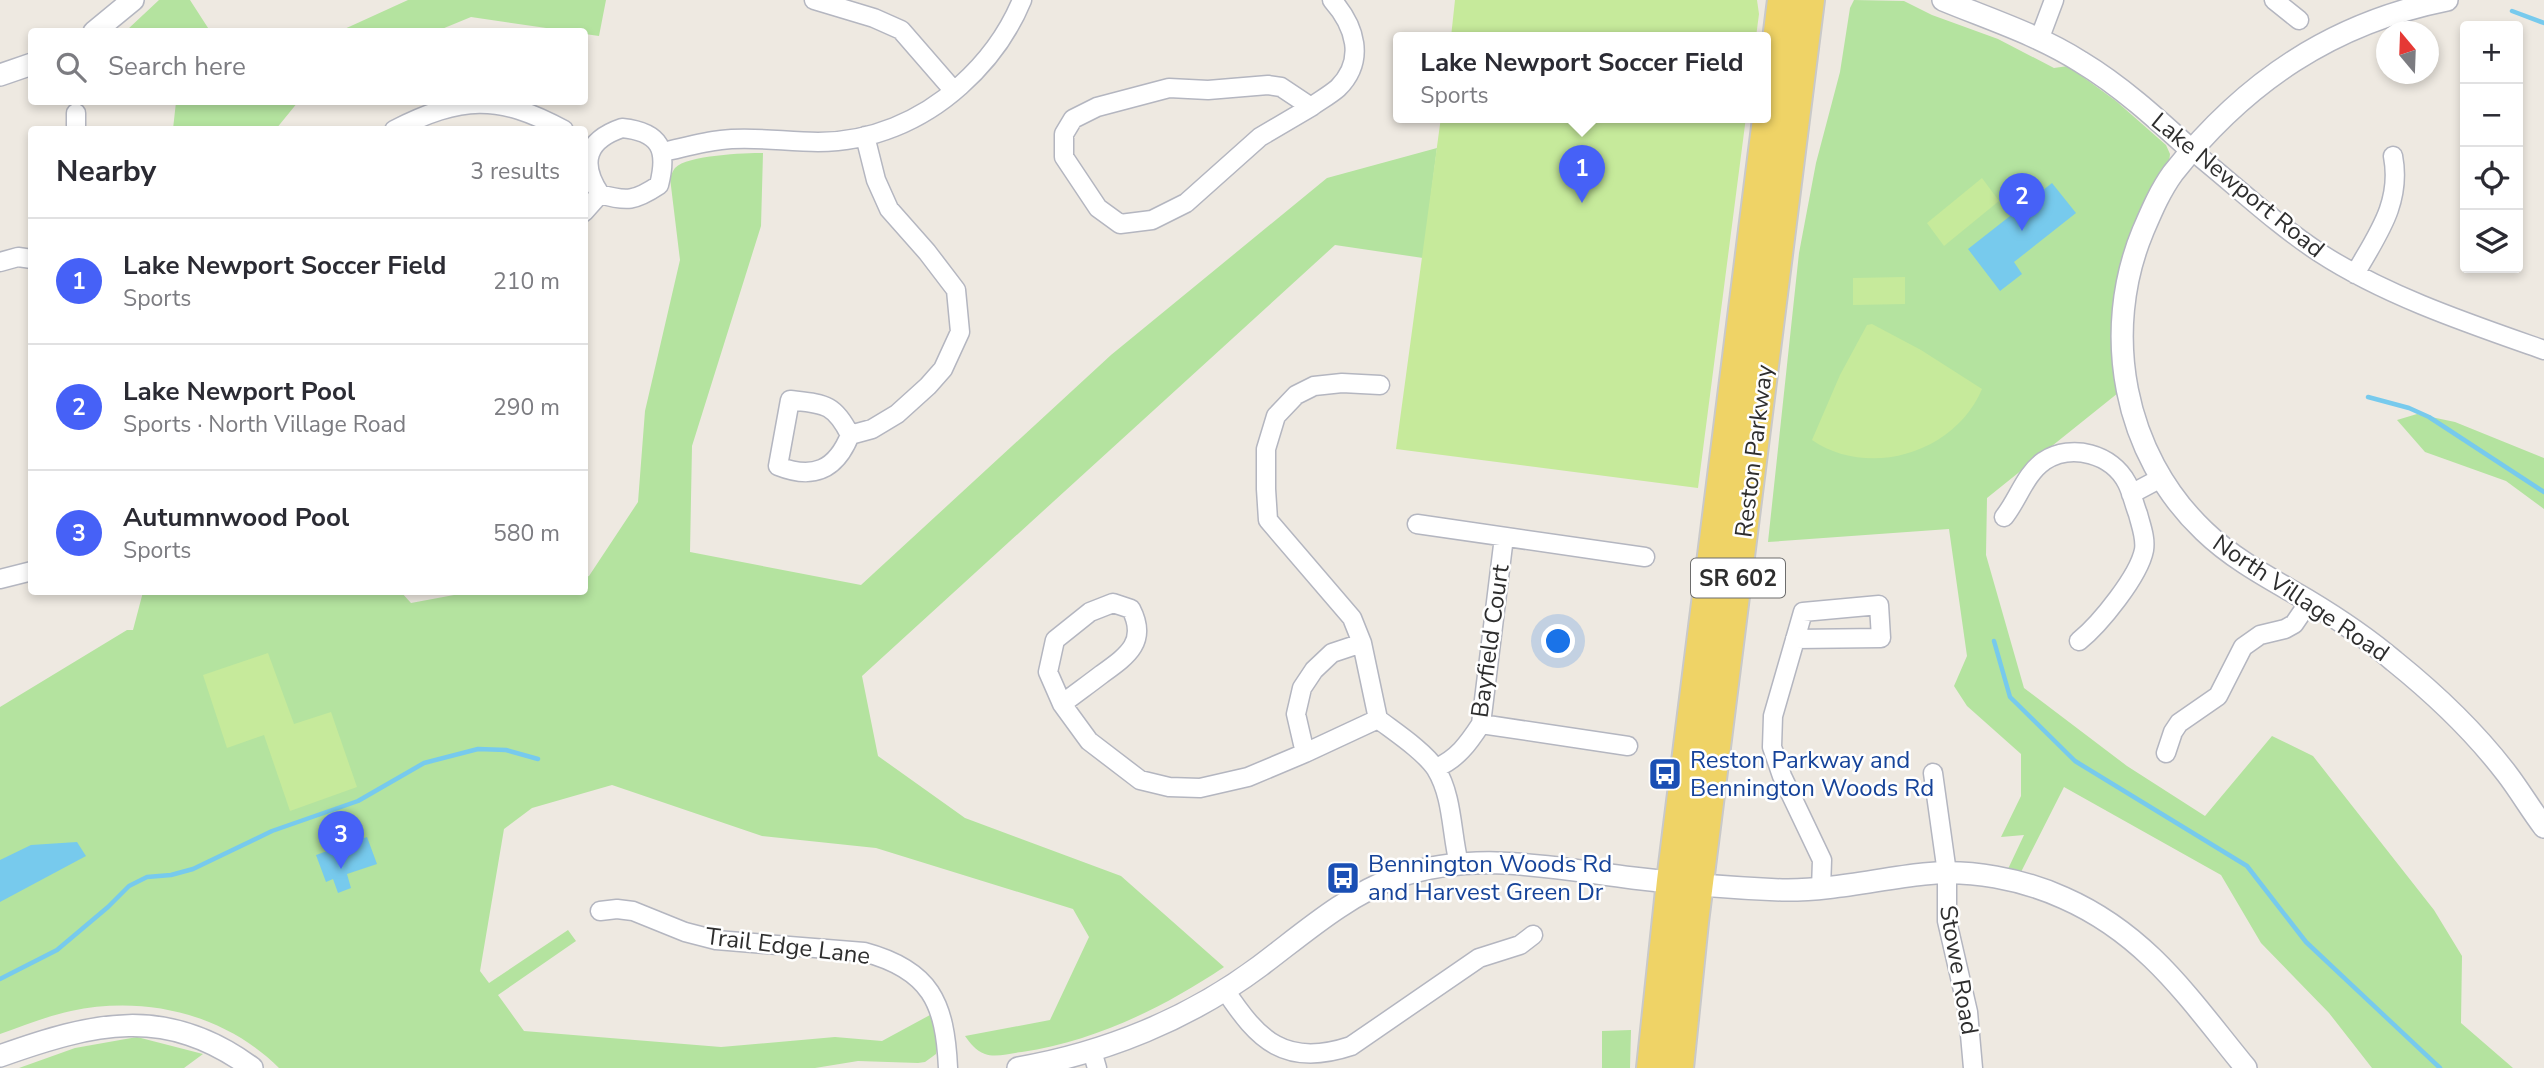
<!DOCTYPE html>
<html lang="en">
<head>
<meta charset="utf-8">
<style>
  :root { --surface:#fff; --page:#f2f2f3; --text:#2b2b33; --muted:#7c7c81; --line:#e1e1e2; --accent:#4661f7 }
  body { margin:0; font-family:"Nunito Sans",sans-serif; background:var(--page); color:var(--text) }
  .controls { position:absolute; right:21px; top:21px; display:grid; overflow:hidden; border-radius:7px; box-shadow:0 4px 10px #0003 }
  .controls button { width:63px; height:63px; display:grid; place-items:center; padding:0; border:0; border-bottom:2px solid var(--line); background:var(--surface); color:var(--text); font:35px sans-serif }
  .compass { position:absolute; left:2376px; top:21px; width:63px; height:63px; border-radius:50%; background:var(--surface); box-shadow:0 4px 10px #0003; rotate:341deg }
  .you { position:absolute; left:1559px; top:642px; width:24px; height:24px; margin:-18px; border:5px solid #fff; border-radius:50%; background:#1a73e8; box-shadow:0 0 0 10px #1a73e833 }
  .badge { display:grid; place-items:center; width:46px; height:46px; border-radius:50%; background:var(--accent); color:#fff; font-size:23px; font-weight:700 }
  .pin { position:absolute; translate:-50% -58px; filter:drop-shadow(0 2px 4px #0008) }
  .pin::after { content:''; position:absolute; top:37px; width:24px; height:21px; background:inherit; clip-path:polygon(0 0,100% 0,50% 100%) }
  .popup { position:absolute; left:1393px; top:32px; width:378px; height:91px; box-sizing:border-box; display:grid; place-content:center; border-radius:7px; background:var(--surface); filter:drop-shadow(0 2px 5px #0005); font-size:23px; white-space:nowrap; color:var(--muted) }
  .popup b { font-size:26px; color:var(--text) }
  .popup::after { content:''; position:absolute; left:50%; top:100%; margin-left:-14px; border:14px solid transparent; border-top-color:var(--surface) }
  .list { margin:0; padding:0; list-style:none }
  h2 { display:flex; justify-content:space-between; align-items:center; height:91px; margin:0; padding:0 28px; font-size:30px }
  h2 small { font-size:23px; font-weight:400; color:var(--muted) }
  .list li { display:grid; grid-template-columns:46px 1fr auto; gap:21px; align-items:center; box-sizing:border-box; height:126px; padding:0 28px; border-top:2px solid var(--line) }
  .list b { display:block; font-size:26px; white-space:nowrap }
  .list p { margin:0; font-size:23px; white-space:nowrap; color:var(--muted) }
  .list em { font-size:23px; font-style:normal; color:var(--muted) }
  .icon { flex:none; width:38px; height:38px; fill:none; stroke:currentColor; stroke-width:2; stroke-linecap:round; stroke-linejoin:round }
  .map { position:relative; flex:none; width:2544px; height:1068px; overflow:hidden }
  .search { position:absolute; background:var(--surface); box-shadow:0 4px 10px #0003; left:28px; top:28px; width:560px; height:77px; display:flex; align-items:center; gap:18px; box-sizing:border-box; padding:0 24px; border-radius:7px; color:var(--muted); font-size:26px }
  .panel { position:absolute; background:var(--surface); box-shadow:0 4px 10px #0003; left:28px; top:126px; width:560px; height:469px; border-radius:7px }
  .map>svg:first-child { display:block }
  .green { fill:#b4e39f }
  .pitch { fill:#c6ea9b }
  .water { fill:#77caed }
  .lines { fill:none; stroke-linecap:round; stroke-linejoin:round }
  .stream { stroke:#77caed; stroke-width:4.5 }
  .minor-casing { stroke:#b4b6c0; stroke-width:21 }
  .tertiary-casing { stroke:#b4b6c0; stroke-width:24 }
  .primary-casing { stroke:#c9c9c9; stroke-width:32 }
  .minor { stroke:#fff; stroke-width:18 }
  .tertiary { stroke:#fff; stroke-width:21 }
  .primary { stroke:#efd366; stroke-width:28 }
  .labels { text-anchor:middle; dominant-baseline:central; stroke-width:5; stroke-linejoin:round; paint-order:stroke }
  .shield { fill:#fff; stroke:#6d6d6d; stroke-width:2 }
  .shield-label { font-size:23px; font-weight:bold; fill:#2e2e2e }
  .street-label { font-size:24px; fill:#2e2e2e; stroke:#fff }
  .transit-label { font-size:24px; fill:#164399; stroke:#fff; text-anchor:start }
</style>
</head>
<body>
<div class="map">
<svg width="2544" height="1068" viewBox="0 0 2544 1068">
  <rect width="100%" height="100%" fill="#eee9e1"/>
  <path class="green" d="M159,0H190L210,31H131L128,29Z
    M408,0H606L599,36L585,34L584,32L567,31L471,17L437,31H340Z
    M1854,0L1904,1L1932,15L1998,39L2054,68L2068,66L2116,101L2166,145L2170,154L2169,163C2154,195 2134,227 2123,260C2108,303 2111,350 2118,393L1987,498L1986,555L2024,688L2127,766L2205,816L2272,736L2313,756L2434,910L2462,956L2461,1023L2513,1068H2372L2329,1013L2261,943L2221,875L2064,787L2021,872L2008,869L2024,835L2001,837L2021,796V754L1967,706L1954,686L1967,656L1949,529L1768,542L1799,253L1816,163L1840,72L1850,8Z
    M176,102H298L276,129H173Z
    M1437,148L1423,258L1335,245L862,676L878,756L965,818L1121,876L1224,967C1163,1008 1095,1041 1022,1052C1010,1053 996,1058 985,1054C975,1050 971,1044 965,1036L1050,1020L1089,937L1073,909L876,848L762,836L612,785L532,808L504,829L480,971L489,983L568,930L576,941L498,995L524,1031L721,1047L835,1037L882,1041L930,1015L939,1039L936,1054L925,1062L918,1063L858,1061L815,1068H279C225,1014 145,995 71,1011C47,1016 23,1026 0,1034V707L127,630H133L143,592H401L411,603L470,592H584L585,577L589,576L638,502L645,411L680,260L670,178C671,176 673,170 675,168C687,155 745,153 763,153L761,226L692,446L690,552L861,585L1111,355L1327,178Z
    M2417,414L2455,422L2544,458V509L2506,481L2425,452L2397,420Z
    M1631,1030L1630,1068H1602V1031Z
    M137,1037L203,1054L184,1068H19L75,1048Z"/>
  <path class="pitch" d="M1455,0H1757L1759,14L1756,37H1451Z
    M1441,117H1746L1698,488L1396,449Z
    M1982,178L1999,201L1944,246L1927,223Z
    M1905,277V304L1853,305V278Z
    M1872,324L1921,350L1982,389C1955,453 1869,479 1812,440L1840,375L1867,325Z
    M268,653L294,724L331,712L357,787L290,811L264,735L227,748L203,675Z"/>
  <path class="water" d="M2052,183L2076,213L2014,262L2022,274L2000,291L1968,249Z
    M367,837L377,864L347,874L351,888L338,893L333,879L326,882L316,855Z
    M77,842L86,856L0,902V860L31,845Z"/>
  <g class="lines">
    <path class="stream" d="M2512,11L2544,23
      M2368,397L2409,408L2429,417L2544,492
      M1994,641L2010,697L2075,761L2247,866L2306,942L2440,1068
      M0,979L57,950L108,907L129,886L147,877L171,875L193,869L272,831L358,801L424,763L478,749L506,750L538,759"/>
    <defs>
      <path id="minor" d="M814,0L874,18L901,30L954,91
        M2274,0L2299,20
        M2039,40L2054,0
        M1268,85L1281,87L1311,107L1260,137L1186,203L1152,220L1120,224L1098,208L1064,157V134L1073,119L1097,107L1169,88L1208,90Z
        M1311,107C1319,101 1330,95 1338,88C1366,60 1355,26 1332,0
        M622,128C661,132 668,150 659,185C635,201 627,202 600,194C579,162 587,140 622,128Z
        M76,130V113
        M394,130C461,96 498,94 564,130
        M2191,150C2234,184 2274,223 2320,253C2386,296 2470,324 2544,350
        M663,152C682,148 702,142 721,140C753,136 786,142 818,142C871,142 921,121 960,86C987,62 1008,34 1022,0
        M584,212L600,194
        M0,262L18,257L32,259
        M2355,274C2377,235 2402,203 2393,156
        M790,400C824,404 834,403 850,435C836,470 813,480 778,466Z
        M850,435L872,429L897,414L928,386L943,369L960,332L956,290L927,252L889,209L876,180L865,136
        M2131,494L2161,478
        M2004,517C2018,500 2025,474 2044,461C2072,443 2112,454 2127,483C2132,493 2134,504 2138,514C2141,526 2146,538 2144,550C2139,576 2100,624 2079,641
        M1417,524L1645,557
        M0,579L32,571
        M1795,639L1881,638L1879,605L1803,612L1773,716L1772,747L1782,776L1822,860L1821,889
        M1062,704C1075,694 1089,684 1102,674C1127,656 1148,642 1131,609L1113,603L1090,612L1055,640L1048,672L1062,704L1089,741L1140,780L1169,787L1200,788L1248,777L1305,753L1378,719
        M1378,719L1362,643L1352,618L1268,520L1266,489V449L1276,416L1296,395L1314,386L1342,383L1380,385
        M1378,719C1395,732 1424,751 1436,769C1453,797 1451,832 1459,864
        M1481,724L1628,746
        M1305,753L1296,714L1302,688L1314,670L1332,653L1362,643
        M2166,753L2173,732L2179,723L2218,696L2243,647L2260,635L2285,629L2294,624L2309,602
        M1436,768C1457,759 1468,744 1481,724L1504,537
        M1933,773L1947,873V921L1968,1012L1973,1068
        M600,911L617,909L633,911L685,932L716,940L864,952C931,970 945,1003 948,1068
        M1225,990C1258,1040 1285,1068 1351,1046L1479,958L1520,945L1533,935
        M1092,1051L1097,1068"/>
      <path id="tertiary" d="M1943,0C1989,19 2039,35 2081,62C2121,86 2157,119 2191,150
        M2447,0C2332,23 2245,82 2173,173C2160,191 2152,210 2143,231C2101,332 2123,454 2204,531C2234,560 2271,579 2307,600C2337,618 2367,638 2394,661C2435,694 2475,732 2507,774C2520,791 2531,810 2544,827
        M94,32L133,0
        M0,75L32,64
        M0,1056C93,1023 166,1004 252,1068
        M1018,1068C1105,1053 1189,1019 1260,966C1304,933 1345,896 1397,877C1476,850 1553,868 1633,878C1682,884 1733,888 1782,890C1831,891 1877,879 1924,874C1970,869 2022,879 2064,898C2148,935 2190,1000 2246,1068"/>
      <path id="primary" d="M1651,1068L1671,881L1782,0
        M1679,1068L1694,922L1810,0"/>
    </defs>
    <use href="#minor" class="minor-casing"/>
    <use href="#tertiary" class="tertiary-casing"/>
    <use href="#primary" class="primary-casing"/>
    <use href="#minor" class="minor"/>
    <use href="#tertiary" class="tertiary"/>
    <use href="#primary" class="primary"/>
  </g>
  <defs>
    <symbol id="bus-square" viewBox="-11 -11 22 22"><rect x="-9" y="-9" width="18" height="18" rx="4" fill="#1a4fb4" stroke="#fff"/><path d="M-5-6H5V4H4V6H2V4H-2V6H-4V4H-5ZM-3.5-4V0h7V-4ZM-3.5 1.2v1.5H-2V1.2ZM2 1.2v1.5H3.5V1.2Z" fill="#fff"/></symbol>
  </defs>
  <g fill-rule="evenodd">
    <use href="#bus-square" x="1646" y="755" width="38" height="38"/>
    <use href="#bus-square" x="1324" y="859" width="38" height="38"/>
  </g>
  <g class="labels">
    <rect class="shield" x="1691" y="558.5" width="94" height="39" rx="5"/>
    <g class="shield-label">
      <text x="1738" y="578">SR 602</text>
    </g>
    <g class="street-label">
      <text transform="translate(2238 185) rotate(39)">Lake Newport Road</text>
      <text transform="translate(1754 451) rotate(-83)">Reston Parkway</text>
      <text transform="translate(2301 598) rotate(34)">North Village Road</text>
      <text transform="translate(1490 641) rotate(-82)">Bayfield Court</text>
      <text transform="translate(788 946) rotate(7)">Trail Edge Lane</text>
      <text transform="translate(1959 970) rotate(80)">Stowe Road</text>
    </g>
    <g class="transit-label">
      <text x="1690" y="760">Reston Parkway and<tspan x="1690" dy="28">Bennington Woods Rd</tspan></text>
      <text x="1368" y="864">Bennington Woods Rd<tspan x="1368" dy="28">and Harvest Green Dr</tspan></text>
    </g>
  </g>
</svg>
<div class="controls">
<button>+</button>
<button>−</button>
<button><svg class="icon" aria-label="locate" viewBox="0 0 24 24"><circle cx="12" cy="12" r="6"/><path d="M12 2v4M12 18v4M2 12h4M18 12h4"/></svg></button>
<button><svg class="icon" aria-label="layers" viewBox="0 0 24 24"><path d="M12 4l9 5-9 5-9-5zM3 14l9 5 9-5"/></svg></button>
</div>
<svg class="compass" viewBox="-18 -18 36 36"><path d="M0-13l5 13h-10z" fill="#e53935"/><path d="M0 13l5-13h-10z" fill="#7c7c81"/></svg>
<div class="you"></div>
<div class="pin badge" style="left:1582px;top:203px">1</div>
<div class="popup"><b>Lake Newport Soccer Field</b>Sports</div>
<div class="pin badge" style="left:2022px;top:231px">2</div>
<div class="pin badge" style="left:341px;top:869px">3</div>
<div class="search"><svg class="icon" aria-label="search" viewBox="0 0 24 24"><circle cx="10" cy="10" r="6"/><path d="M15 15l6 6"/></svg>Search here</div>
<section class="panel">
<h2>Nearby<small>3 results</small></h2>
<ul class="list">
<li><span class="badge">1</span><div><b>Lake Newport Soccer Field</b><p>Sports</p></div><em>210 m</em></li>
<li><span class="badge">2</span><div><b>Lake Newport Pool</b><p>Sports · North Village Road</p></div><em>290 m</em></li>
<li><span class="badge">3</span><div><b>Autumnwood Pool</b><p>Sports</p></div><em>580 m</em></li>
</ul>
</section>
</div>
</body>
</html>
